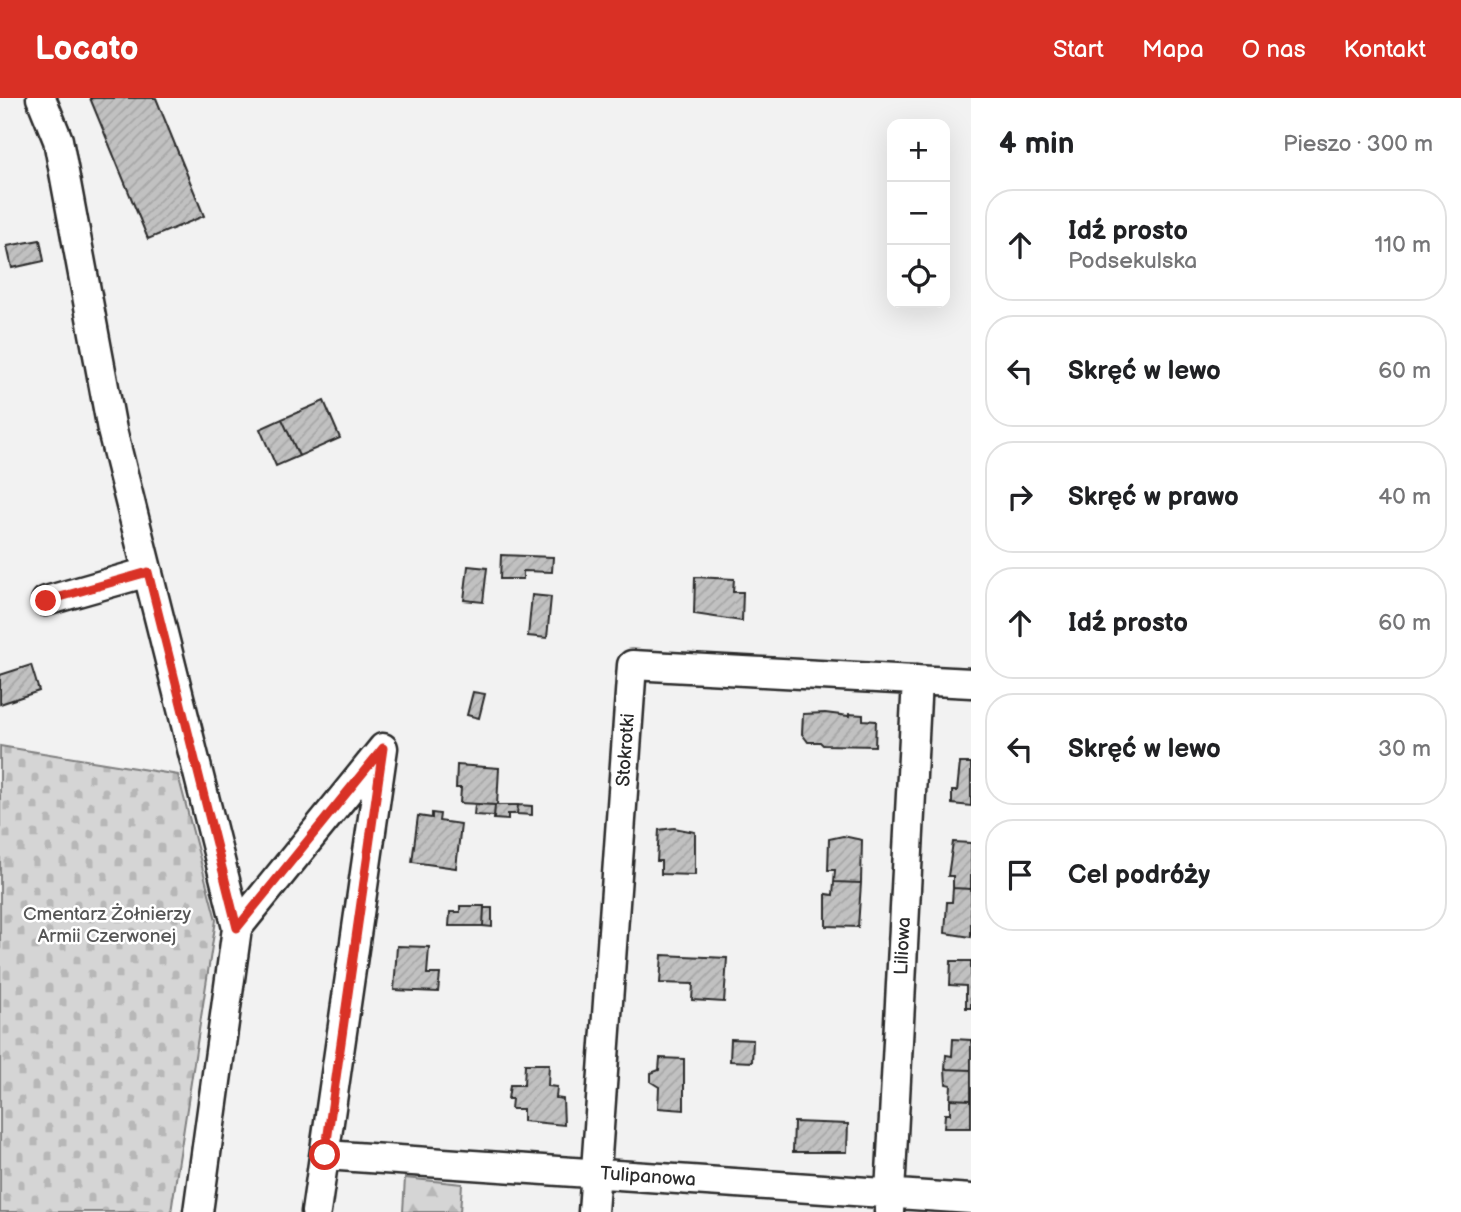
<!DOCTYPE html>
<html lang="pl">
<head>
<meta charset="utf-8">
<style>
  :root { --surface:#fff; --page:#f6f6f6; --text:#202124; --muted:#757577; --line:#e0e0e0; --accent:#d93025 }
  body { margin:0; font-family:"Balsamiq Sans",sans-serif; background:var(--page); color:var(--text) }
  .controls { position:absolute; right:21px; top:21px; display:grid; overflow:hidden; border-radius:14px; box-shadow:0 7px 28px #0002 }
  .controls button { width:63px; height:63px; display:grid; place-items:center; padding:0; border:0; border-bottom:2px solid var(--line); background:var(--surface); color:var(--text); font:35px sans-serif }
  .stop { position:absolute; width:21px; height:21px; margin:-16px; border:5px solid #d93025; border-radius:50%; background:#fff }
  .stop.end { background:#d93025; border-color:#fff; box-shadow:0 2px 7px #0008 }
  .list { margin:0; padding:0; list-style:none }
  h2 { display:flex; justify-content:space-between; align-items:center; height:91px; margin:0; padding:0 28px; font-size:30px }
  h2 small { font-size:23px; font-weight:400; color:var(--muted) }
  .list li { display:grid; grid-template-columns:46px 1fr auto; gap:21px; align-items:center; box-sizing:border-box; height:112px; margin:0 14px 14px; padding:0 14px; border:2px solid var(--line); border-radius:28px }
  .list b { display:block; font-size:26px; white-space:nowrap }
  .list p { margin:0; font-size:23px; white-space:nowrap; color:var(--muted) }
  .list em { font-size:23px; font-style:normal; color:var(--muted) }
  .icon { flex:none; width:38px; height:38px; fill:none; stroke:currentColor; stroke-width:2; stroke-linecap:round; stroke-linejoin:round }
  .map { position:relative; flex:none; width:971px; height:1114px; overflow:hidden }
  header { display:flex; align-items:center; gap:42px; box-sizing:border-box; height:98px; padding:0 35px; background:var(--accent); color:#fff }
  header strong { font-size:33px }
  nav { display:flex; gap:38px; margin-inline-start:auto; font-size:24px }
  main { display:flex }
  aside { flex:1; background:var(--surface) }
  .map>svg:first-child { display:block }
  .forest { fill:url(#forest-firs); stroke:#808080; stroke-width:2 }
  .cemetery { fill:url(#cemetery-stones); stroke:#808080; stroke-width:2 }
  .building { fill:url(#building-hatch); stroke:#2b2b2b; stroke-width:2 }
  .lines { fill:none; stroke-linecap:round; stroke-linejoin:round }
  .minor-casing { stroke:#2b2b2b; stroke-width:33 }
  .minor { stroke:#fff; stroke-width:28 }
  .route { stroke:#d93025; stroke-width:9 }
  .labels { text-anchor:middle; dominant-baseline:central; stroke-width:5; stroke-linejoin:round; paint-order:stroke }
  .street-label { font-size:19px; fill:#2b2b2b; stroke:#fff }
  .park-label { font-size:19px; fill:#565656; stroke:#fff }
</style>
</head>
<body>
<header>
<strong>Locato</strong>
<nav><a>Start</a><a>Mapa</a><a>O nas</a><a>Kontakt</a></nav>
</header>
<main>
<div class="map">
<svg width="971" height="1114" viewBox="0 0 971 1114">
  <defs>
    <pattern id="forest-firs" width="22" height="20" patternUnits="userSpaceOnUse" patternTransform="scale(1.75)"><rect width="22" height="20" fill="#d5d5d5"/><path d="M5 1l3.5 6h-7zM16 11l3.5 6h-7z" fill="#b7b7b7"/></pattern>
    <pattern id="cemetery-stones" width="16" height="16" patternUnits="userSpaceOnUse" patternTransform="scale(1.75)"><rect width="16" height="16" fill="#d5d5d5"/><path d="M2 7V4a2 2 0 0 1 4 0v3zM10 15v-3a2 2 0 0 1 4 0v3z" fill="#b7b7b7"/></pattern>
    <pattern id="building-hatch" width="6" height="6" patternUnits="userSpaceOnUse" patternTransform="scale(1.75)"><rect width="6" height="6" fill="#c1c1c1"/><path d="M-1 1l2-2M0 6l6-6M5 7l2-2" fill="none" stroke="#a6a6a6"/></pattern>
  </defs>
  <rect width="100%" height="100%" fill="#f2f2f2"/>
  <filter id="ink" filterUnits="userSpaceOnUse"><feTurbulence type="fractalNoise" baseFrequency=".0143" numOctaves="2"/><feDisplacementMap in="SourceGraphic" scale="14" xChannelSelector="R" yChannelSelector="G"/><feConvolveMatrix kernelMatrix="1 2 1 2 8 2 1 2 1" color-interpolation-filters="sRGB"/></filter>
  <g filter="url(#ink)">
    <path class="forest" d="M405,1080L462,1086L460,1114H403Z"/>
    <path class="cemetery" d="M0,648L178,677L216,822L171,1114H0Z"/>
    <path class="building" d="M90,0H156L204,118L148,141Z
      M40,142L44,163L12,170L7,148Z
      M324,303L340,340L299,358L282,321Z
      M282,321L299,358L276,368L260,331Z
      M501,457L553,459L552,474L523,473V481H500Z
      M468,468L487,470L483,504L464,502Z
      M695,479L734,481L733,494H743L742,523L694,516Z
      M532,497L551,499L547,540L528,538Z
      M31,567L39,593L0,606V577Z
      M473,594L485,596L479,620L467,617Z
      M825,615L849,618V616L863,617V622L876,623L875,648L823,647L820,644H808L802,636L803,616Z
      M960,665H971V708L952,706V693H957Z
      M457,667L499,670L497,707L460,705L461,690H456Z
      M475,706L495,707L494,718L474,717Z
      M495,707H518L517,716H508V722L494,721Z
      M518,707L532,708V717L517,716Z
      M432,715L440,716L439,723L461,726L456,770L412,764L418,718L432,720Z
      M674,730L695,734V777L661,776V763H657L659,732Z
      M843,738L862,742L861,785L834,784L835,772H828L829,741Z
      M953,744L971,745V791L953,790V778H948Z
      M834,784L861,785L858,829L826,828V796L833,797Z
      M953,790L971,791V839L945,835L947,804H952Z
      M460,808H484L483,828H449L450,814H460Z
      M484,810H492V829L483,828Z
      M397,848L429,849L427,876H440L438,894L394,892Z
      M662,857L727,860L724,904L692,902L693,886L660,885Z
      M951,863H971V910H966V888L950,887Z
      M731,941L753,942L752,964L730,963Z
      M953,941L971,942V972L945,971L946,957L952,958Z
      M660,960L684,961V1012L658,1010L659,989L651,984V975L659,972Z
      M525,966H549L548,988L557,989L556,1000L563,1001L564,1027L523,1023V1011H511L512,1001H508L510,987H524Z
      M945,971L971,972V1002L950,1001L951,987L946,986Z
      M950,1001L971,1002V1030H944L945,1016H950Z
      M794,1024L848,1026L847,1054H793Z"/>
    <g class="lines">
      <defs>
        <path id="minor" d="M41,0L58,42L112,332L237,830L198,1114
          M46,503L148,474
          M237,830L383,650
          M325,1057L971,1101
          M316,1114L383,650
          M593,1114L632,567L971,585
          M889,1114L917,582"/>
      </defs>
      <use href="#minor" class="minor-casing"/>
      <use href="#minor" class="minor"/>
    </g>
  </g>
  <g class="lines" filter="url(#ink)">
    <path class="route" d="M46,503L148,474L237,830L383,650L325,1057"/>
  </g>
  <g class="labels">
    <g class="street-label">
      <text transform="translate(626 652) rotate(-86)">Stokrotki</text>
      <text transform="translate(903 848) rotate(-87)">Liliowa</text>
      <text transform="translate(648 1079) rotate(4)">Tulipanowa</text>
    </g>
    <g class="park-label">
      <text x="107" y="816">Cmentarz Żołnierzy<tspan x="107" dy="22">Armii Czerwonej</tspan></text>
    </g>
  </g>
</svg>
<div class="controls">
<button>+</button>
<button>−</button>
<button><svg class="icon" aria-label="locate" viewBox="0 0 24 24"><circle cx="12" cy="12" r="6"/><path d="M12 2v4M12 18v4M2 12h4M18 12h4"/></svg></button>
</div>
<div class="stop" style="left:325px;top:1057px"></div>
<div class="stop end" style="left:46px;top:503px"></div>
</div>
<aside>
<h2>4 min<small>Pieszo · 300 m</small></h2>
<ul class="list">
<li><svg class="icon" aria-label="ahead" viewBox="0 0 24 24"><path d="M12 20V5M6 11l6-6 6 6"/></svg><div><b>Idź prosto</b><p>Podsekulska</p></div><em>110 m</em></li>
<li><svg class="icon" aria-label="left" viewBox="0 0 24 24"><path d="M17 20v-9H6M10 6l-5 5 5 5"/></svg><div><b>Skręć w lewo</b></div><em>60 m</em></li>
<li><svg class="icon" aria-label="right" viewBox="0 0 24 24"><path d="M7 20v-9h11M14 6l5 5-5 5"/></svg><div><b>Skręć w prawo</b></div><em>40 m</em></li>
<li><svg class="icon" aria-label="ahead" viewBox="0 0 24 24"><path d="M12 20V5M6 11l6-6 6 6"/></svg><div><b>Idź prosto</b></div><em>60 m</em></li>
<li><svg class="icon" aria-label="left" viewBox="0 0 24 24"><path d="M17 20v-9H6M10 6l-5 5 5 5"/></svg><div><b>Skręć w lewo</b></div><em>30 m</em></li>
<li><svg class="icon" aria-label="arrive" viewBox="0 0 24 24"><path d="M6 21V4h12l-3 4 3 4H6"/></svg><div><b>Cel podróży</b></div></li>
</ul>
</aside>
</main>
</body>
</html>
